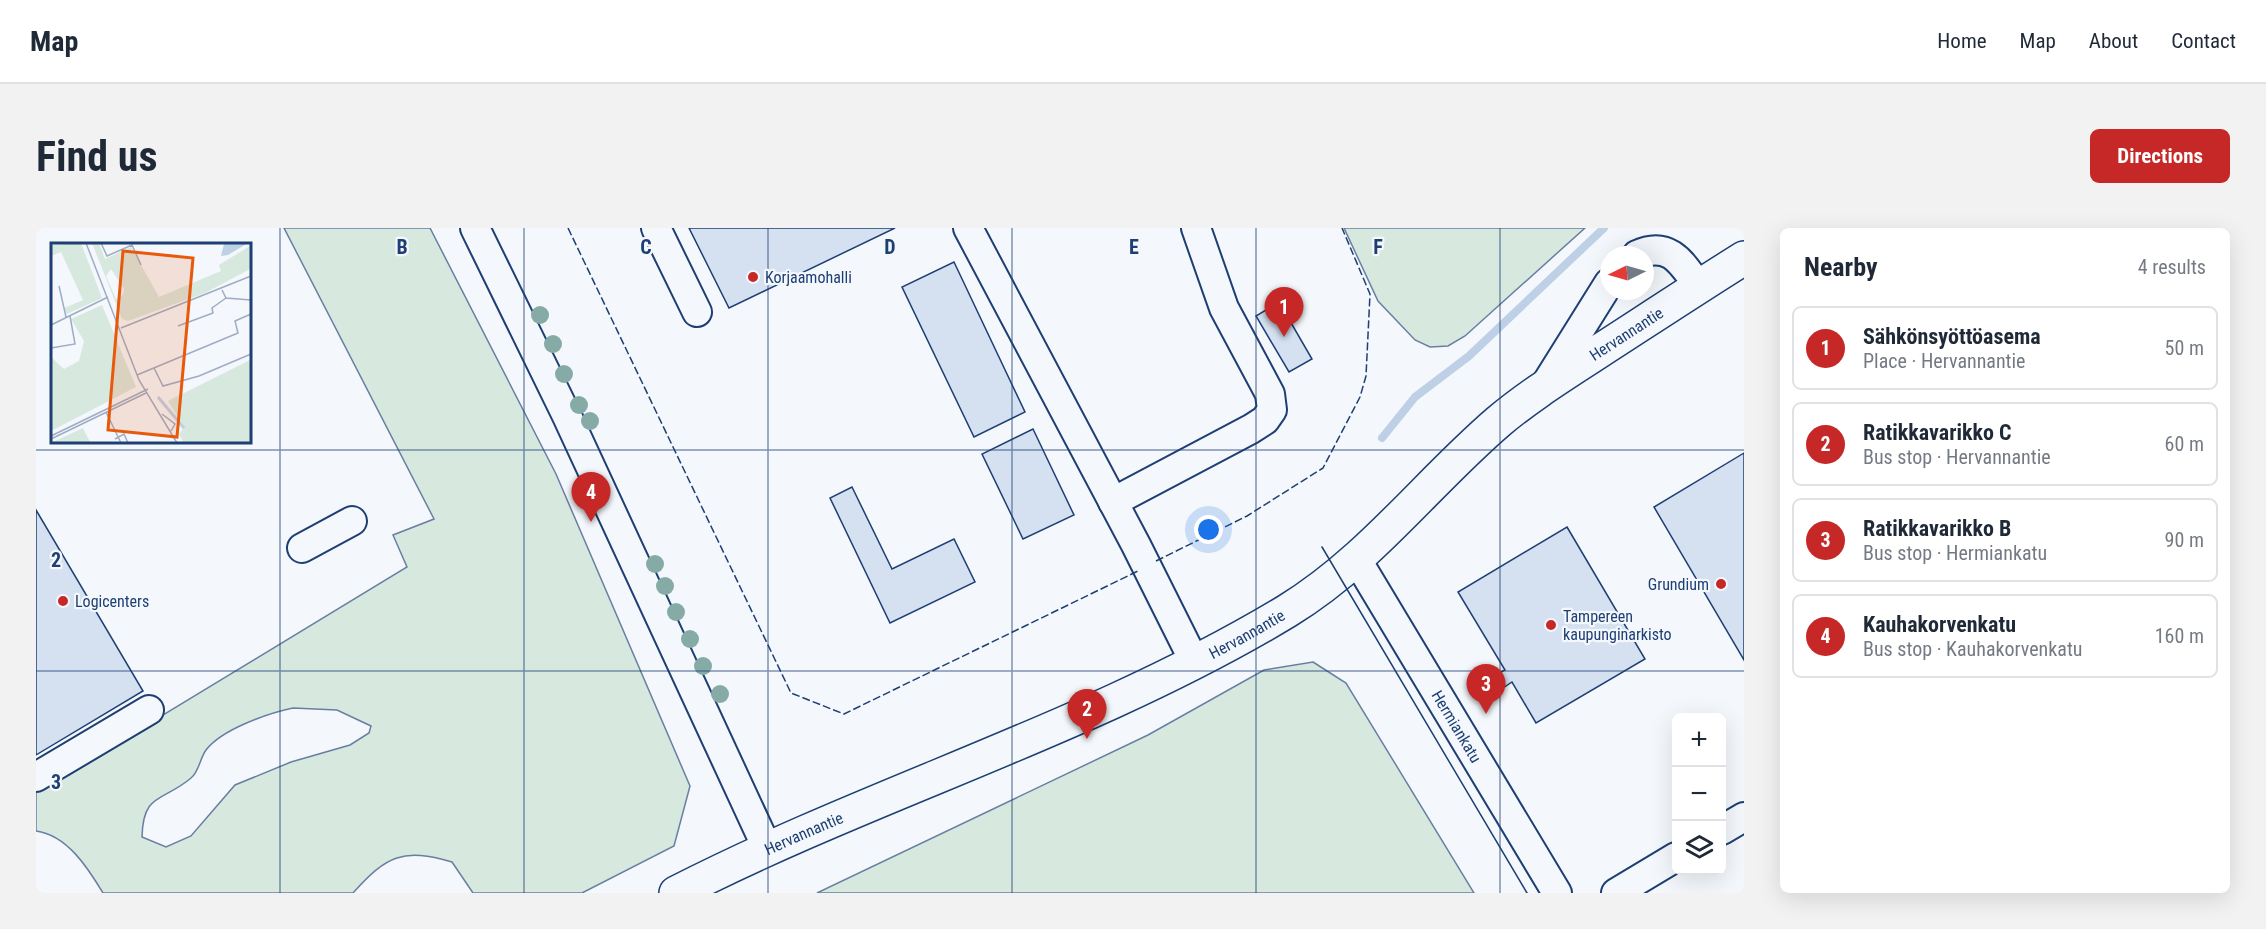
<!DOCTYPE html>
<html lang="en">
<head>
<meta charset="utf-8">
<style>
  :root { --surface:#fff; --page:#f2f2f3; --text:#1f2937; --muted:#747a83; --line:#e0e1e3; --accent:#c62828 }
  body { margin:0; font-family:"Roboto Condensed",sans-serif; background:var(--page); color:var(--text) }
  .controls { position:absolute; right:18px; bottom:18px; display:grid; overflow:hidden; border-radius:9px; box-shadow:0 6px 24px #0002 }
  .controls button { width:54px; height:54px; display:grid; place-items:center; padding:0; border:0; border-bottom:2px solid var(--line); background:var(--surface); color:var(--text); font:30px sans-serif }
  .compass { position:absolute; left:1564px; top:18px; width:54px; height:54px; border-radius:50%; background:var(--surface); box-shadow:0 6px 24px #0002; rotate:265deg }
  .you { position:absolute; left:1173px; top:302px; width:21px; height:21px; margin:-15px; border:4px solid #fff; border-radius:50%; background:#1a73e8; box-shadow:0 0 0 9px #1a73e833 }
  .badge { display:grid; place-items:center; width:39px; height:39px; border-radius:50%; background:var(--accent); color:#fff; font-size:20px; font-weight:700 }
  .pin { position:absolute; translate:-50% -50px; filter:drop-shadow(0 2px 3px #0008) }
  .pin::after { content:''; position:absolute; top:32px; width:21px; height:18px; background:inherit; clip-path:polygon(0 0,100% 0,50% 100%) }
  .list { margin:0; padding:0; list-style:none }
  h2 { display:flex; justify-content:space-between; align-items:center; height:78px; margin:0; padding:0 24px; font-size:26px }
  h2 small { font-size:20px; font-weight:400; color:var(--muted) }
  .list li { display:grid; grid-template-columns:39px 1fr auto; gap:18px; align-items:center; box-sizing:border-box; height:84px; margin:0 12px 12px; padding:0 12px; border:2px solid var(--line); border-radius:9px }
  .list b { display:block; font-size:22px; white-space:nowrap }
  .list p { margin:0; font-size:20px; white-space:nowrap; color:var(--muted) }
  .list em { font-size:20px; font-style:normal; color:var(--muted) }
  .icon { flex:none; width:33px; height:33px; fill:none; stroke:currentColor; stroke-width:2; stroke-linecap:round; stroke-linejoin:round }
  .map { position:relative; flex:none; width:1708px; height:665px; overflow:hidden; border-radius:9px }
  header { display:flex; align-items:center; gap:36px; box-sizing:border-box; height:84px; padding:0 30px; background:var(--surface); border-bottom:2px solid var(--line) }
  header strong { font-size:28px }
  nav { display:flex; gap:33px; margin-inline-start:auto; font-size:21px }
  .intro { display:flex; align-items:center; justify-content:space-between; box-sizing:border-box; height:144px; padding:0 36px }
  h1 { margin:0; font-size:42px }
  .button { padding:15px 27px; border-radius:9px; background:var(--accent); color:#fff; font-size:21px; font-weight:700 }
  main { display:flex; gap:36px; padding:0 36px }
  aside { flex:1; background:var(--surface); border-radius:9px; box-shadow:0 6px 24px #0002 }
  .map>svg:first-child { display:block }
  .green { fill:#d7e8df; stroke:#687fa3; stroke-width:1.5; fill-rule:evenodd }
  .lines { fill:none; stroke-linecap:round; stroke-linejoin:round }
  .stream { stroke:#bed0e5; stroke-width:8 }
  .building { fill:#d5e0f0; stroke:#1d3f73; stroke-width:1.5 }
  .minor-casing { stroke:#1d3f73; stroke-width:32 }
  .major-casing { stroke:#1d3f73; stroke-width:36 }
  .minor { stroke:#f4f7fb; stroke-width:28 }
  .major { stroke:#f4f7fb; stroke-width:33 }
  .tram { stroke:#1d3f73; stroke-width:1.5 }
  .fence { stroke:#1d3f73; stroke-width:1.5; stroke-dasharray:8 3; stroke-linecap:butt }
  .tree { fill:#86aba6 }
  .grid { fill:none; stroke:#1d3f73; stroke-width:1.5; stroke-opacity:0.55 }
  .poi-dot { fill:#c62828; stroke:#f4f7fb; stroke-width:2 }
  .labels { text-anchor:middle; dominant-baseline:central; stroke-width:4.5; stroke-linejoin:round; paint-order:stroke }
  .poi-label { font-size:16px; fill:#1d3f73; stroke:#f4f7fb; text-anchor:start }
  .street-label { font-size:16px; fill:#1d3f73; stroke:#f4f7fb }
  .inset-river { fill:none; stroke:#bed0e5; stroke-width:3 }
  .inset-road { fill:none; stroke:#9eadc5; stroke-width:1.5 }
  .view { fill:#e8590c; fill-opacity:0.15; stroke:#e8590c; stroke-width:3 }
  .inset-edge { fill:none; stroke:#1d3f73; stroke-width:3 }
  .grid-label { font-size:20px; text-anchor:middle; font-weight:bold; fill:#1d3f73; stroke:#f4f7fb; stroke-width:4.5; stroke-linejoin:round; paint-order:stroke }
</style>
</head>
<body>
<header>
<strong>Map</strong>
<nav><a>Home</a><a>Map</a><a>About</a><a>Contact</a></nav>
</header>
<div class="intro"><h1>Find us</h1><a class="button">Directions</a></div>
<main>
<div class="map">
<svg width="1708" height="665" viewBox="0 0 1708 665">
  <rect width="100%" height="100%" fill="#f4f7fb"/>
  <path class="green" d="M248,0H394L520,246L654,558L638,618L546,665H437L416,634C367,620 351,627 317,665H67C52,640 31,607 0,603V564L371,339L357,307L398,291ZM257,480L301,482L335,498L333,505L314,517L255,534L199,557L155,608L130,619L106,609C107,564 127,574 155,550C163,544 164,530 170,522C186,501 233,485 257,480Z
    M1308,0H1549L1429,108L1412,118L1394,119L1379,112L1342,73Z
    M1277,434L1310,455L1438,665H781L1112,507L1228,442Z"/>
  <g class="lines">
    <path class="stream" d="M1346,210L1379,169L1433,128L1568,0"/>
  </g>
  <path class="building" d="M653,0H859L693,80Z
    M918,34L989,184L938,209L866,59Z
    M1243,74L1276,131L1253,144L1220,88Z
    M997,201L1038,287L987,311L946,226Z
    M1708,225V432L1618,279Z
    M816,259L856,341L918,311L939,354L854,395L794,270Z
    M0,282L107,463L0,527Z
    M1531,299L1609,431L1500,495L1476,454L1467,460L1459,447L1469,442L1422,364Z"/>
  <g class="lines">
    <defs>
      <g id="minor">
        <path d="M439,0L531,188L731,620"/>
        <path d="M620,0L661,84"/>
        <path d="M932,0L1100,317L1158,433"/>
        <path d="M1601,27C1633,12 1646,35 1663,59"/>
        <path d="M1508,159L1573,55"/>
        <path d="M1077,274L1215,201L1229,192L1236,182L1234,166L1188,80L1160,0"/>
        <path d="M266,320L316,293"/>
        <path id="s1" d="M1321,332L1521,665"/>
        <path d="M0,549L113,482"/>
        <path d="M1686,602L1708,589"/>
        <path d="M1580,665L1640,629"/>
      </g>
      <g id="major">
        <path id="s2" d="M640,665C839,563 1059,499 1251,383C1333,333 1390,256 1462,194C1494,167 1530,145 1565,122C1613,91 1660,60 1708,30"/>
      </g>
    </defs>
    <use href="#minor" class="minor-casing"/>
    <use href="#major" class="major-casing"/>
    <use href="#minor" class="minor"/>
    <use href="#major" class="major"/>
    <path class="tram" d="M1286,319L1491,665"/>
    <path class="fence" d="M532,0L755,465L808,486L1102,343
      M1120,333L1211,288L1287,240L1324,169L1330,148L1334,66L1306,0"/>
  </g>
  <g class="tree">
    <circle cx="504" cy="87" r="9"/>
    <circle cx="517" cy="116" r="9"/>
    <circle cx="528" cy="146" r="9"/>
    <circle cx="543" cy="177" r="9"/>
    <circle cx="554" cy="193" r="9"/>
    <circle cx="619" cy="336" r="9"/>
    <circle cx="629" cy="358" r="9"/>
    <circle cx="640" cy="384" r="9"/>
    <circle cx="654" cy="411" r="9"/>
    <circle cx="667" cy="438" r="9"/>
    <circle cx="684" cy="466" r="9"/>
  </g>
  <path class="grid" d="M244,0V665M488,0V665M732,0V665M976,0V665M1220,0V665M1464,0V665M0,222H1708M0,443H1708"/>
  <g class="poi-dot">
    <circle cx="717" cy="49" r="6"/>
    <circle cx="1685" cy="356" r="6"/>
    <circle cx="27" cy="373" r="6"/>
    <circle cx="1515" cy="397" r="6"/>
  </g>
  <g class="labels">
    <g class="poi-label">
      <text x="729" y="49">Korjaamohalli</text>
      <text x="1673" y="356" text-anchor="end">Grundium</text>
      <text x="39" y="373">Logicenters</text>
      <text x="1527" y="388">Tampereen<tspan x="1527" dy="18">kaupunginarkisto</tspan></text>
    </g>
    <g class="street-label">
      <text stroke="none"><textPath href="#s2" startOffset="1113">Hervannantie</textPath></text>
      <text stroke="none"><textPath href="#s2" startOffset="627">Hervannantie</textPath></text>
      <text stroke="none"><textPath href="#s1" startOffset="194">Hermiankatu</textPath></text>
      <text stroke="none"><textPath href="#s2" startOffset="141">Hervannantie</textPath></text>
    </g>
  </g>
  <g transform="translate(15 15)">
    <rect width="200" height="200" fill="#f4f7fb"/>
    <path d="M30,0L51,55L16,71L13,65L32,57L10,9L0,13V2ZM41,0H48L54,16L80,4L108,54L170,28L168,22L199,3V26L154,50L77,78L71,76ZM60,26L73,46L72,52L65,56L55,33ZM51,62L85,144L0,188V114L13,126L28,118L33,98L20,76ZM199,117V199H132L128,191L133,184L117,158ZM32,185L39,199H2Z" fill="#d7e8df" fill-rule="evenodd"/>
    <path d="M197,0L177,12L170,13L173,1Z" fill="#bed0e5"/>
    <path class="inset-river" d="M107,154L133,185"/>
    <path class="inset-road" d="M35,0L88,137L126,200M50,0L56,13L81,2L90,22M8,43L15,74M171,47L175,55L200,57M0,82L57,54M127,83L162,70L161,65L175,55M70,85L200,33M0,105L24,101L19,73M103,125L112,143L148,133L200,111M86,132L187,90L184,78L200,71M55,169L70,200M111,171L124,181L120,188M0,193L97,146M0,196L95,150M64,196L73,191L77,200"/>
    <path class="view" d="M72,8L142,15L126,194L57,187Z"/>
    <rect width="200" height="200" class="inset-edge"/>
  </g>
  <g class="grid-label">
    <text x="366" y="26">B</text>
    <text x="610" y="26">C</text>
    <text x="854" y="26">D</text>
    <text x="1098" y="26">E</text>
    <text x="1342" y="26">F</text>
    <text x="20" y="339">2</text>
    <text x="20" y="561">3</text>
  </g>
</svg>
<div class="controls">
<button>+</button>
<button>−</button>
<button><svg class="icon" aria-label="layers" viewBox="0 0 24 24"><path d="M12 4l9 5-9 5-9-5zM3 14l9 5 9-5"/></svg></button>
</div>
<svg class="compass" viewBox="-18 -18 36 36"><path d="M0-13l5 13h-10z" fill="#e53935"/><path d="M0 13l5-13h-10z" fill="#747a83"/></svg>
<div class="you"></div>
<div class="pin badge" style="left:1248px;top:109px">1</div>
<div class="pin badge" style="left:1051px;top:511px">2</div>
<div class="pin badge" style="left:1450px;top:486px">3</div>
<div class="pin badge" style="left:555px;top:294px">4</div>
</div>
<aside>
<h2>Nearby<small>4 results</small></h2>
<ul class="list">
<li><span class="badge">1</span><div><b>Sähkönsyöttöasema</b><p>Place · Hervannantie</p></div><em>50 m</em></li>
<li><span class="badge">2</span><div><b>Ratikkavarikko C</b><p>Bus stop · Hervannantie</p></div><em>60 m</em></li>
<li><span class="badge">3</span><div><b>Ratikkavarikko B</b><p>Bus stop · Hermiankatu</p></div><em>90 m</em></li>
<li><span class="badge">4</span><div><b>Kauhakorvenkatu</b><p>Bus stop · Kauhakorvenkatu</p></div><em>160 m</em></li>
</ul>
</aside>
</main>
</body>
</html>
